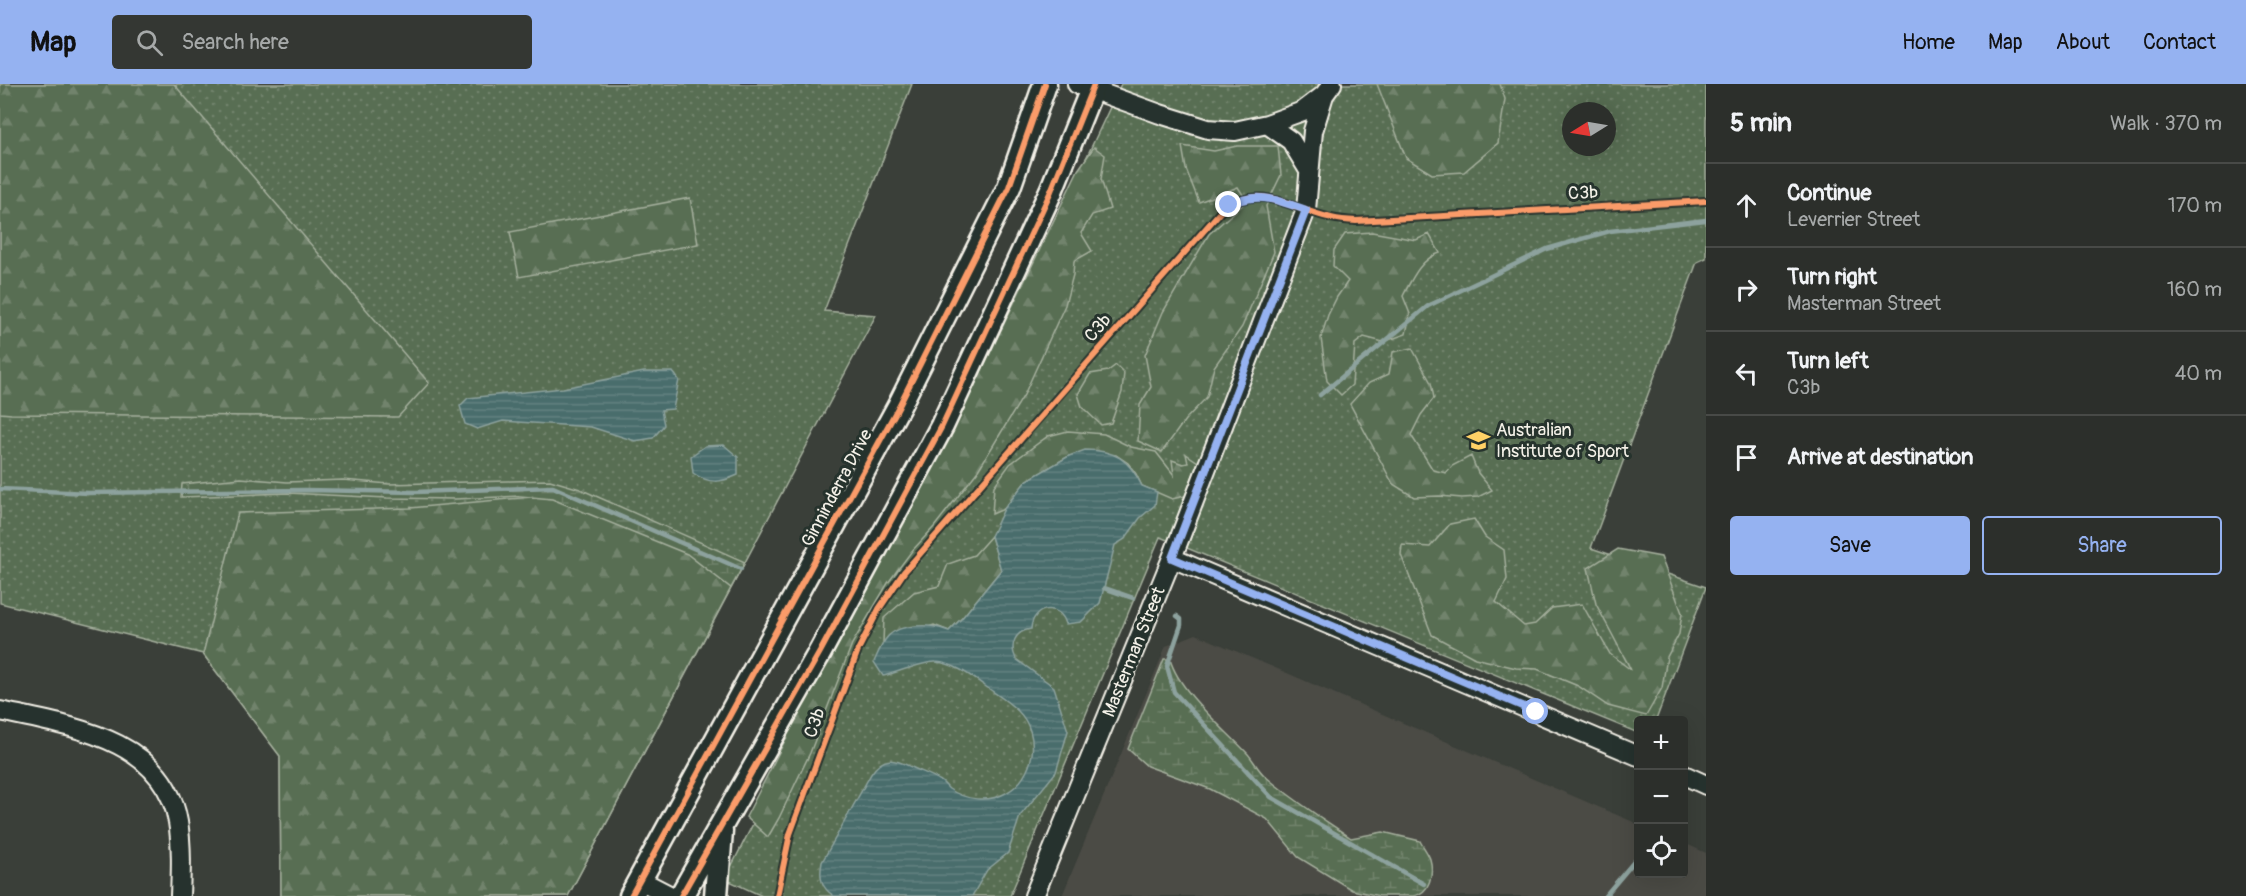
<!DOCTYPE html>
<html lang="en">
<head>
<meta charset="utf-8">
<style>
  :root { --surface:#2c2f2b; --page:#343733; --text:#f1f3f6; --muted:#a6a9a9; --line:#484a47; --accent:#95b2f1 }
  body { margin:0; font-family:Pangolin,sans-serif; background:var(--page); color:var(--text) }
  .controls { position:absolute; right:18px; bottom:18px; display:grid; overflow:hidden; border-radius:6px; box-shadow:0 6px 24px #0002 }
  .controls button { width:54px; height:54px; display:grid; place-items:center; padding:0; border:0; border-bottom:2px solid var(--line); background:var(--surface); color:var(--text); font:30px sans-serif }
  .compass { position:absolute; left:1562px; top:18px; width:54px; height:54px; border-radius:50%; background:var(--surface); box-shadow:0 6px 24px #0002; rotate:259deg }
  .stop { position:absolute; width:18px; height:18px; margin:-14px; border:4px solid #95b2f1; border-radius:50%; background:#fff }
  .stop.end { background:#95b2f1; border-color:#fff; box-shadow:0 2px 6px #0008 }
  .list { margin:0; padding:0; list-style:none }
  h2 { display:flex; justify-content:space-between; align-items:center; height:78px; margin:0; padding:0 24px; font-size:26px }
  h2 small { font-size:20px; font-weight:400; color:var(--muted) }
  .list li { display:grid; grid-template-columns:39px 1fr auto; gap:18px; align-items:center; box-sizing:border-box; height:84px; padding:0 24px; border-top:2px solid var(--line) }
  .list b { display:block; font-size:22px; white-space:nowrap }
  .list p { margin:0; font-size:20px; white-space:nowrap; color:var(--muted) }
  .list em { font-size:20px; font-style:normal; color:var(--muted) }
  .actions { display:flex; gap:12px; padding:18px 24px }
  .actions a { flex:1; padding:14px 0; border:2px solid var(--accent); border-radius:6px; text-align:center; font-size:21px; color:var(--accent) }
  .actions .main { background:var(--accent); color:#111 }
  .icon { flex:none; width:33px; height:33px; fill:none; stroke:currentColor; stroke-width:2; stroke-linecap:round; stroke-linejoin:round }
  .map { position:relative; flex:none; width:1706px; height:812px; overflow:hidden }
  header { display:flex; align-items:center; gap:36px; box-sizing:border-box; height:84px; padding:0 30px; background:var(--accent); color:#111 }
  header strong { font-size:28px }
  nav { display:flex; gap:33px; margin-inline-start:auto; font-size:21px }
  .search { width:420px; height:54px; background:var(--page); display:flex; align-items:center; gap:15px; box-sizing:border-box; padding:0 21px; border-radius:6px; color:var(--muted); font-size:22px }
  main { display:flex }
  aside { flex:1; background:var(--surface) }
  .map>svg:first-child { display:block }
  .built { fill:#4b4b45 }
  .grass { fill:url(#grass-dots); stroke:#a6b09e; stroke-width:1.5; fill-rule:evenodd }
  .forest { fill:url(#forest-firs); stroke:#a6b09e; stroke-width:1.5 }
  .wetland { fill:url(#wetland-marsh); stroke:#a6b09e; stroke-width:1.5 }
  .water { fill:url(#water-rules); stroke:#8da29e; stroke-width:1.5 }
  .lines { fill:none; stroke-linecap:round; stroke-linejoin:round }
  .stream { stroke:#8da29e; stroke-width:4.5 }
  .minor-casing { stroke:#f4f1e8; stroke-width:22 }
  .major-casing { stroke:#f4f1e8; stroke-width:27 }
  .minor { stroke:#26332d; stroke-width:18 }
  .major { stroke:#26332d; stroke-width:22 }
  .cycleway-casing { stroke:#26332d; stroke-width:10 }
  .cycleway { stroke:#fa9b69; stroke-width:6 }
  .route { stroke:#95b2f1; stroke-width:8 }
  .labels { text-anchor:middle; dominant-baseline:central; stroke-width:6; stroke-linejoin:round; paint-order:stroke }
  .street-label { font-size:18px; fill:#f4f1e8; stroke:#26332d }
  .poi-label { font-size:18px; fill:#f4f1e8; stroke:#26332d; text-anchor:start }
</style>
</head>
<body>
<header>
<strong>Map</strong>
<div class="search"><svg class="icon" aria-label="search" viewBox="0 0 24 24"><circle cx="10" cy="10" r="6"/><path d="M15 15l6 6"/></svg>Search here</div>
<nav><a>Home</a><a>Map</a><a>About</a><a>Contact</a></nav>
</header>
<main>
<div class="map">
<svg width="1706" height="812" viewBox="0 0 1706 812">
  <defs>
    <pattern id="grass-dots" width="8" height="8" patternUnits="userSpaceOnUse" patternTransform="scale(1.5)"><rect width="8" height="8" fill="#586e53"/><path d="M2 2h.1M6 6h.1" fill="none" stroke="#71836c" stroke-width="1.8" stroke-linecap="round"/></pattern>
    <pattern id="forest-firs" width="22" height="20" patternUnits="userSpaceOnUse" patternTransform="scale(1.5)"><rect width="22" height="20" fill="#586e53"/><path d="M5 1l3.5 6h-7zM16 11l3.5 6h-7z" fill="#71836c"/></pattern>
    <pattern id="wetland-marsh" width="20" height="14" patternUnits="userSpaceOnUse" patternTransform="scale(1.5)"><rect width="20" height="14" fill="#586e53"/><path d="M1 5h8M5 5V1M11 12h8M15 12V8" fill="none" stroke="#71836c"/></pattern>
    <pattern id="water-rules" width="6" height="5" patternUnits="userSpaceOnUse" patternTransform="scale(1.5)"><rect width="6" height="5" fill="#496d6c"/><path d="M0 2.5h6" fill="none" stroke="#648281"/></pattern>
  </defs>
  <rect width="100%" height="100%" fill="#3a3f39"/>
  <filter id="ink" filterUnits="userSpaceOnUse"><feTurbulence type="fractalNoise" baseFrequency=".0167" numOctaves="2"/><feDisplacementMap in="SourceGraphic" scale="12" xChannelSelector="R" yChannelSelector="G"/><feConvolveMatrix kernelMatrix="1 2 1 2 8 2 1 2 1" color-interpolation-filters="sRGB"/></filter>
  <g filter="url(#ink)">
    <path class="built" d="M1196,550L1638,740V790H1684V759L1706,769V812H1062L1166,562Z"/>
    <path class="grass" d="M0,0H912L824,227L876,231L568,812H281L280,672L203,570L0,519Z
      M1121,0H1706V174L1697,178L1591,464L1706,503L1656,636H1638V649L1160,453L1010,812H762L725,795L1025,204ZM1571,27H1607V63H1571Z"/>
    <path class="forest" d="M0,0H174L429,299L398,333L11,330L0,329Z
      M1377,0H1500L1505,15L1498,59L1464,88L1432,90L1406,74Z
      M1182,62L1214,67L1237,62H1278L1281,91L1266,122L1274,168L1242,243L1214,283L1207,313L1185,336L1162,368L1138,357L1140,321L1151,303L1145,271L1163,228L1209,150L1247,117L1238,103L1199,118L1186,85Z
      M1094,63L1105,71L1101,95L1110,125L1092,131L1081,149L1092,167L1074,177L1073,191L1065,221L1024,311L977,388L934,443L911,468L888,499L852,560L810,669L779,734L768,753L746,733L838,552L948,356L1078,86Z
      M690,114L698,160L519,193L510,148Z
      M1372,148L1416,156L1429,150L1440,169C1420,175 1412,195 1403,212L1410,230L1406,250L1383,258L1364,253L1355,260L1352,301L1341,311L1327,297L1321,254L1328,231L1337,213L1348,197L1333,182L1334,166L1345,150Z
      M1412,264L1431,299L1434,314L1421,331L1411,351L1433,386L1446,389L1452,382L1471,372L1478,389L1492,406L1478,413L1462,414L1439,412L1414,413L1393,400L1350,320L1369,299L1389,290L1393,268Z
      M1116,281L1124,289L1122,308L1111,339L1101,341L1082,323L1078,310L1090,290L1108,287Z
      M1068,347L1104,350L1131,363L1156,368L1174,391L1172,376L1183,380L1188,379L1186,370L1198,378L1185,412L1172,415L1142,402L1136,390L1128,379L1116,371L1069,372L1026,397L1004,425L992,430L994,402L1010,380L1048,352Z
      M553,411L741,485L568,812H281L280,672L203,570L238,429L410,424Z
      M1474,435L1485,453L1504,466L1507,495L1496,518L1524,542L1535,540L1552,524L1582,520L1610,570L1631,586L1596,520L1588,484L1618,465L1661,473L1682,529L1679,550L1667,573L1662,604L1646,632L1608,622L1578,602L1537,585L1516,584L1475,574L1432,551L1401,471L1402,461L1430,463L1450,440Z
      M991,452L1001,486L962,534L949,547L934,541L883,558L884,534L914,508L939,502L948,480L974,471Z"/>
    <path class="wetland" d="M241,394L287,398L343,396L389,400L550,396L580,405L745,478L731,504L687,470L552,415L520,412L455,415L387,414L288,409L181,413L182,400Z
      M1164,575H1170C1179,608 1224,644 1248,670C1254,677 1258,686 1265,692C1291,715 1322,734 1351,754L1383,748L1420,757C1423,763 1428,769 1430,775C1434,789 1430,810 1413,812H1379L1352,806L1298,773L1267,735L1210,705L1147,682L1128,665Z"/>
    <path class="water" d="M644,288H673L679,296L673,325L661,326L664,341L653,354L635,357L591,343L503,337L477,345L465,340L460,322L468,314L563,304Z
      M724,361L738,373V391C720,399 709,400 693,389L691,372L705,362Z
      M1085,366C1115,366 1129,375 1142,402L1157,408L1155,421L1140,434L1125,455L1115,461L1100,519L1081,538L1066,540C1060,518 1032,522 1031,545C1015,547 1009,561 1016,575L1054,603L1068,647L1056,688L1020,732L1008,769L987,786L972,812H834C821,804 819,793 822,778L871,690C886,667 899,678 918,686C925,689 933,692 939,696C943,698 946,702 949,705C965,716 988,719 1006,709C1035,693 1042,651 1018,627C1008,617 996,610 985,602C971,592 954,579 936,578C926,577 895,589 883,592L874,578C884,555 888,544 915,542C928,541 936,542 949,547L962,534L1001,486L991,452L1004,425L1026,397L1069,372Z"/>
    <g class="lines">
      <path class="stream" d="M1320,311L1428,222L1547,165L1610,147L1706,136
        M0,405L89,409L305,406L416,408L553,403L741,485
        M1104,504L1133,514
        M1177,532L1181,535V541L1167,582L1174,608L1271,713L1424,800
        M1605,812L1637,774"/>
      <defs>
        <path id="minor" d="M1077,0L1160,30L1208,45L1235,47L1267,40L1303,27L1324,11
          M1267,40L1291,57L1308,85
          M1172,474L1638,672
          M0,627C69,642 164,654 178,738C182,762 181,788 180,812
          M1684,691L1706,701
          M640,796L671,812
          M1034,812L1172,474L1306,126L1313,47L1324,11L1332,0"/>
        <path id="major" d="M631,812L899,322L1009,103L1045,0
          M681,812L820,568L942,342L1051,107L1094,0
          M716,812L721,747"/>
      </defs>
      <use href="#minor" class="minor-casing"/>
      <use href="#major" class="major-casing"/>
      <use href="#minor" class="minor"/>
      <use href="#major" class="major"/>
      <defs>
        <path id="cycleway" d="M631,812L899,322L1009,103L1045,0
          M681,812L820,568L942,342L1051,107L1094,0
          M777,812L790,750L858,566L879,525L904,488L1222,126C1260,98 1289,124 1328,133C1337,136 1346,136 1356,137L1706,117"/>
      </defs>
      <use href="#cycleway" class="cycleway-casing"/>
      <use href="#cycleway" class="cycleway"/>
    </g>
  </g>
  <g class="lines" filter="url(#ink)">
    <path class="route" d="M1229,121C1257,107 1278,116 1306,126L1172,474L1536,628"/>
  </g>
  <defs>
    <symbol id="university-bare" viewBox="-9 -9 18 18"><path d="M0-5L7-2L0 1L-7-2ZM-4 1L0 2.5L4 1V4Q0 6-4 4Z" fill="#ffd166" stroke="#26332d" stroke-width="2.5" paint-order="stroke"/></symbol>
  </defs>
  <g fill-rule="evenodd">
    <use href="#university-bare" x="1462" y="340" width="33" height="33"/>
  </g>
  <g class="labels">
    <g class="street-label">
      <text transform="translate(1583 109) rotate(-3)">C3b</text>
      <text transform="translate(1098 244) rotate(-49)">C3b</text>
      <text transform="translate(837 404) rotate(-62)">Ginninderra Drive</text>
      <text transform="translate(1134 568) rotate(-68)">Masterman Street</text>
      <text transform="translate(815 639) rotate(-70)">C3b</text>
    </g>
    <g class="poi-label">
      <text x="1496" y="346">Australian<tspan x="1496" dy="21">Institute of Sport</tspan></text>
    </g>
  </g>
</svg>
<div class="controls">
<button>+</button>
<button>−</button>
<button><svg class="icon" aria-label="locate" viewBox="0 0 24 24"><circle cx="12" cy="12" r="6"/><path d="M12 2v4M12 18v4M2 12h4M18 12h4"/></svg></button>
</div>
<svg class="compass" viewBox="-18 -18 36 36"><path d="M0-13l5 13h-10z" fill="#e53935"/><path d="M0 13l5-13h-10z" fill="#a6a9a9"/></svg>
<div class="stop" style="left:1536px;top:628px"></div>
<div class="stop end" style="left:1229px;top:121px"></div>
</div>
<aside>
<h2>5 min<small>Walk · 370 m</small></h2>
<ul class="list">
<li><svg class="icon" aria-label="ahead" viewBox="0 0 24 24"><path d="M12 20V5M6 11l6-6 6 6"/></svg><div><b>Continue</b><p>Leverrier Street</p></div><em>170 m</em></li>
<li><svg class="icon" aria-label="right" viewBox="0 0 24 24"><path d="M7 20v-9h11M14 6l5 5-5 5"/></svg><div><b>Turn right</b><p>Masterman Street</p></div><em>160 m</em></li>
<li><svg class="icon" aria-label="left" viewBox="0 0 24 24"><path d="M17 20v-9H6M10 6l-5 5 5 5"/></svg><div><b>Turn left</b><p>C3b</p></div><em>40 m</em></li>
<li><svg class="icon" aria-label="arrive" viewBox="0 0 24 24"><path d="M6 21V4h12l-3 4 3 4H6"/></svg><div><b>Arrive at destination</b></div></li>
</ul>
<div class="actions"><a class="main">Save</a><a>Share</a></div>
</aside>
</main>
</body>
</html>
